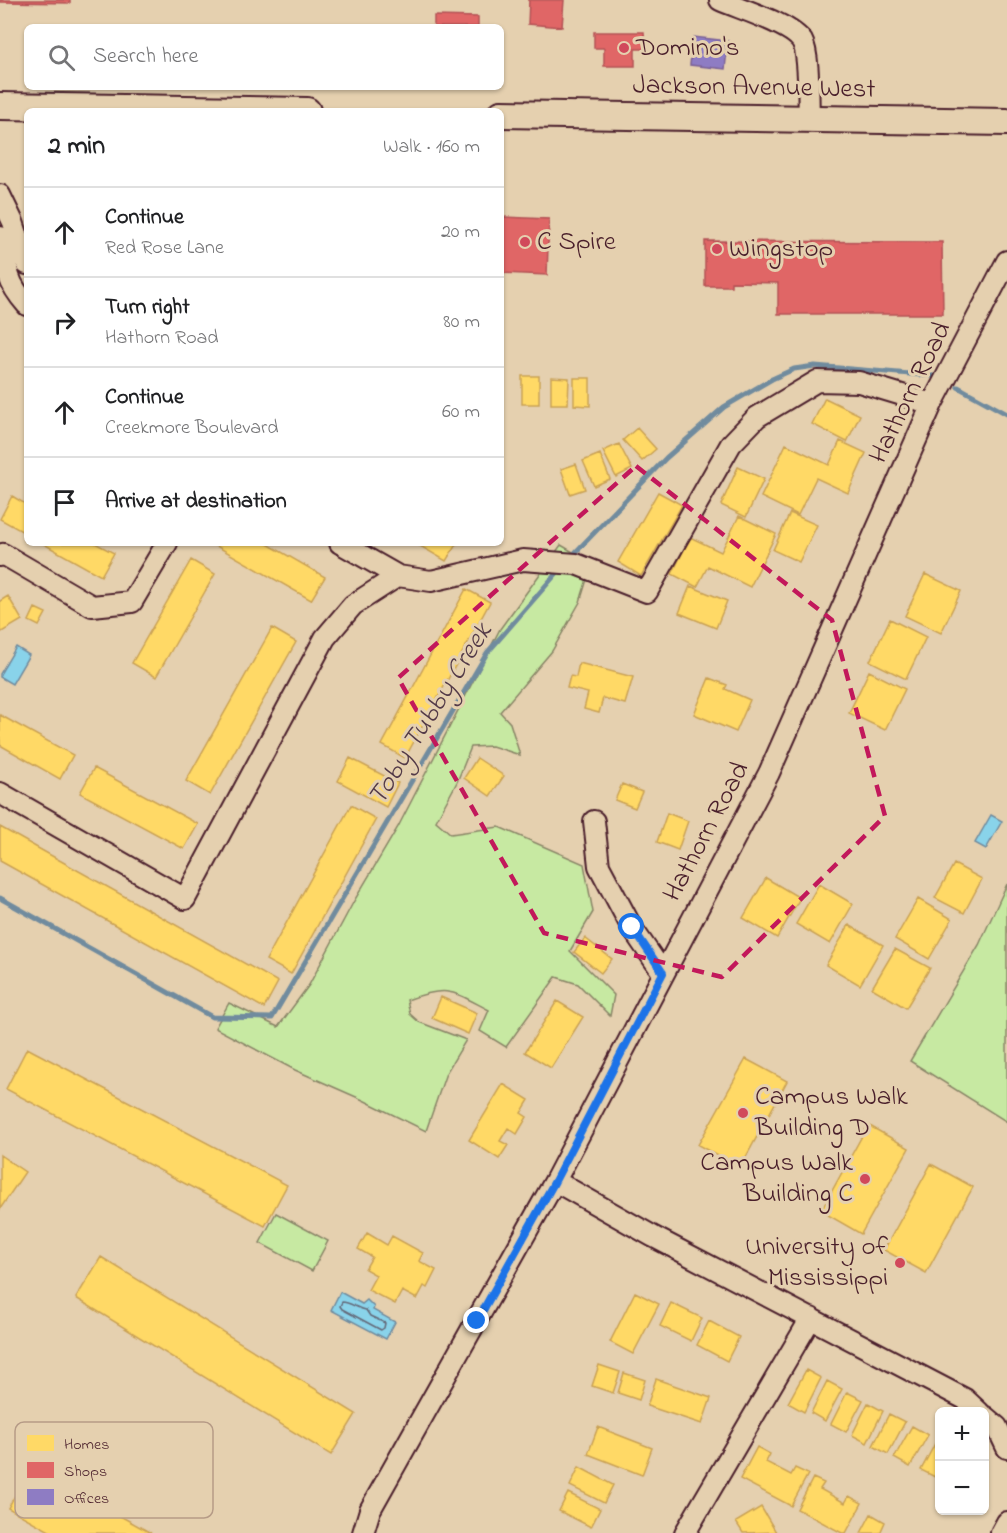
<!DOCTYPE html>
<html lang="en">
<head>
<meta charset="utf-8">
<style>
  :root { --surface:#fff; --page:#f6f6f6; --text:#202124; --muted:#757577; --line:#e0e0e0 }
  body { margin:0; font-family:"Indie Flower",sans-serif; background:var(--page); color:var(--text) }
  .controls { position:absolute; right:18px; bottom:18px; display:grid; overflow:hidden; border-radius:9px; box-shadow:0 2px 4px #0004 }
  .controls button { width:54px; height:54px; display:grid; place-items:center; padding:0; border:0; border-bottom:2px solid var(--line); background:var(--surface); color:var(--text); font:30px sans-serif }
  .stop { position:absolute; width:18px; height:18px; margin:-14px; border:4px solid #1a73e8; border-radius:50%; background:#fff }
  .stop.end { background:#1a73e8; border-color:#fff; box-shadow:0 2px 6px #0008 }
  .list { margin:0; padding:0; list-style:none }
  h2 { display:flex; justify-content:space-between; align-items:center; height:78px; margin:0; padding:0 24px; font-size:26px }
  h2 small { font-size:20px; font-weight:400; color:var(--muted) }
  .list li { display:grid; grid-template-columns:39px 1fr auto; gap:18px; align-items:center; box-sizing:border-box; height:90px; padding:0 24px; border-top:2px solid var(--line) }
  .list b { display:block; font-size:22px; white-space:nowrap }
  .list p { margin:0; font-size:20px; white-space:nowrap; color:var(--muted) }
  .list em { font-size:20px; font-style:normal; color:var(--muted) }
  .icon { flex:none; width:33px; height:33px; fill:none; stroke:currentColor; stroke-width:2; stroke-linecap:round; stroke-linejoin:round }
  .map { position:relative; flex:none; width:1007px; height:1533px; overflow:hidden }
  .search { position:absolute; background:var(--surface); box-shadow:0 2px 4px #0004; left:24px; top:24px; width:480px; height:66px; display:flex; align-items:center; gap:15px; box-sizing:border-box; padding:0 21px; border-radius:9px; color:var(--muted); font-size:22px }
  .panel { position:absolute; background:var(--surface); box-shadow:0 2px 4px #0004; left:24px; top:108px; width:480px; height:438px; border-radius:9px }
  .map>svg:first-child { display:block }
  .green { fill:#c7e9a2; stroke:#888466; stroke-width:1.5 }
  .water { fill:#89d3ea; stroke:#708b9e; stroke-width:1.5 }
  .homes { fill:#ffd966; stroke:#c9a154; stroke-width:1.5 }
  .shops { fill:#e06666; stroke:#b35154; stroke-width:1.5 }
  .offices { fill:#8e7cc3; stroke:#7a6095; stroke-width:1.5 }
  .lines { fill:none; stroke-linecap:round; stroke-linejoin:round }
  .shore { stroke:#636777; stroke-width:1.5 }
  .stream { stroke:#708b9e; stroke-width:5 }
  .minor-casing { stroke:#4a1f2b; stroke-width:24 }
  .major-casing { stroke:#4a1f2b; stroke-width:30 }
  .minor { stroke:#e5d0af; stroke-width:20 }
  .major { stroke:#e5d0af; stroke-width:26 }
  .route { stroke:#1a73e8; stroke-width:8 }
  .marked { fill:none; stroke:#c2185b; stroke-width:4.5; stroke-dasharray:12 8; stroke-linejoin:round }
  .poi-dot { fill:#d1495b; stroke:#e5d0af; stroke-width:2 }
  .labels { text-anchor:middle; dominant-baseline:central; stroke-width:6; stroke-linejoin:round; paint-order:stroke }
  .poi-label { font-size:27px; fill:#4a1f2b; stroke:#e5d0af; text-anchor:start }
  .street-label { font-size:27px; fill:#4a1f2b; stroke:#e5d0af }
  .water-label { font-size:28px; font-style:italic; fill:#533a48; stroke:#e5d0af }
  .key { fill:#e5d0af; stroke:#b69b87; stroke-width:1.5 }
  .key-label { font-size:16px; fill:#4a1f2b }
</style>
</head>
<body>
<div class="map">
<svg width="1007" height="1533" viewBox="0 0 1007 1533">
  <rect width="100%" height="100%" fill="#e5d0af"/>
  <filter id="ink" filterUnits="userSpaceOnUse"><feTurbulence type="fractalNoise" baseFrequency=".0167" numOctaves="2"/><feDisplacementMap in="SourceGraphic" scale="12" xChannelSelector="R" yChannelSelector="G"/><feConvolveMatrix kernelMatrix="1 2 1 2 8 2 1 2 1" color-interpolation-filters="sRGB"/></filter>
  <g filter="url(#ink)">
    <path class="green" d="M561,545L592,563L580,602L552,651L500,712L510,723L520,755L492,746L471,747L457,782L436,821L451,834L499,827L584,864L593,912L570,951L614,995L610,1016L578,984L556,977L506,1047L480,1031L489,1010C452,991 449,985 407,1000L410,1014L419,1022L466,1040L446,1073L426,1131L363,1100L295,1070L215,1028L229,1003L278,1027L309,985L354,901L398,827L500,629Z
      M1007,884V1122L910,1061L979,945Z
      M276,1213L328,1241L312,1271L260,1243Z"/>
    <path class="water" d="M16,647L29,655L12,684L0,677V674Z
      M991,815L1002,821L986,849L975,843Z
      M340,1292L362,1304L367,1300L374,1307L373,1310L395,1322L386,1339L331,1310Z"/>
    <path class="homes" d="M522,376H539V404H522Z
      M551,377L569,378L568,404H551Z
      M574,378H590V406L574,405Z
      M825,398L860,415L847,442L812,424Z
      M637,428L656,449L642,461L623,440Z
      M840,441L866,453L848,493L816,478L798,515L761,497L786,444L829,465Z
      M619,444L632,469L616,477L603,451Z
      M600,454L610,479L594,486L583,461Z
      M576,464L585,489L570,494L561,469Z
      M738,467L764,479L746,517L721,505Z
      M658,492L682,505L641,576L618,562Z
      M12,496L27,505V534L0,519Z
      M790,513L817,525L799,562L773,550Z
      M739,516L776,534L750,587L708,566L697,587L672,574L690,537L721,552Z
      M42,543H95L114,553L101,576Z
      M211,543H266L325,577L311,600Z
      M415,543H457L446,561Z
      M191,560L215,574L156,677L132,663Z
      M925,574L961,591L941,633L905,616Z
      M690,586L727,601L716,628L679,613Z
      M466,589L490,602L405,758L382,745Z
      M8,596L22,620L0,633V601Z
      M35,608L46,613L39,626L29,621Z
      M890,619L926,637L906,679L870,661Z
      M272,628L296,642L210,795L186,781Z
      M579,663L633,677L625,704L603,698L599,713L584,709L588,693L567,688L570,676L576,677Z
      M869,671L905,689L885,730L849,713Z
      M709,678L727,685L725,689L750,700L736,732L694,714Z
      M0,715L73,755L60,779L0,745Z
      M350,758L398,783L386,807L338,781Z
      M477,758L504,776L490,796L464,778Z
      M94,768L198,824L184,849L80,793Z
      M622,784L642,792L635,808L615,800Z
      M351,805L376,819L291,974L266,960Z
      M667,813L688,821L678,850L657,842Z
      M0,827L278,982L264,1008L0,861Z
      M954,864L982,879L964,913L935,898Z
      M766,878L800,898L777,938L743,918Z
      M819,884L853,904L830,944L796,924Z
      M918,899L952,919L929,959L895,939Z
      M849,925L883,945L860,985L826,965Z
      M585,938L612,959L601,973L574,952Z
      M895,949L930,968L906,1008L872,988Z
      M441,997L477,1013L468,1034L432,1018Z
      M557,1001L583,1017L551,1068L525,1052Z
      M27,1048L287,1185L265,1226L6,1089Z
      M746,1059L787,1081L740,1168L698,1145Z
      M503,1084L529,1100L521,1113L527,1117L517,1134L508,1128L500,1141L508,1145L499,1159L469,1140Z
      M868,1125L909,1148L861,1234L821,1211Z
      M0,1155L25,1172L0,1209Z
      M931,1164L973,1187L926,1273L884,1250Z
      M367,1233L387,1245L392,1236L423,1253L419,1261L436,1270L427,1288L424,1286L417,1299L402,1291L395,1304L368,1290L376,1275L365,1269L372,1257L358,1249Z
      M101,1257L356,1414L331,1455L76,1298Z
      M635,1292L659,1304L633,1354L610,1342Z
      M671,1303L702,1318L691,1341L660,1326Z
      M709,1321L739,1337L727,1361L697,1345Z
      M599,1365L620,1372L613,1393L592,1386Z
      M806,1370L821,1378L804,1412L788,1403Z
      M624,1373L645,1380L639,1400L618,1393Z
      M656,1379L711,1398L702,1424L647,1406Z
      M827,1381L842,1389L825,1421L811,1413Z
      M847,1392L863,1400L846,1432L831,1424Z
      M868,1403L883,1411L867,1443L852,1435Z
      M889,1414L905,1422L888,1454L873,1446Z
      M912,1426L928,1435L910,1467L894,1458Z
      M598,1427L652,1448L642,1475L588,1454Z
      M937,1440L940,1441V1474L937,1478L921,1470Z
      M757,1447L770,1454L766,1462L791,1475L795,1468L808,1474L791,1506L740,1479Z
      M31,1467L151,1533H53L8,1508Z
      M579,1467L613,1485L604,1503L570,1486Z
      M813,1478L824,1483L820,1489L845,1503L849,1496L862,1503L846,1533H842L797,1509Z
      M568,1493L600,1509L591,1527L559,1511Z
      M761,1507L776,1532L743,1533L736,1522Z
      M871,1514L885,1522L880,1533H861Z"/>
    <path class="shops" d="M0,0H70V3L0,2Z
      M529,0H564L562,27L528,24Z
      M434,16L478,17V27H434Z
      M594,32H644L645,49H635V66H604V48H594Z
      M503,217L549,219L547,275L501,273Z
      M705,241L942,242L943,314H778V283L731,282V286H705Z"/>
    <path class="offices" d="M693,37L728,41L725,69L690,65Z"/>
    <g class="lines">
      <path class="shore" d="M342,1302C350,1302 358,1309 366,1310L370,1316L385,1323L384,1328L381,1330L342,1309L340,1306Z"/>
      <path class="stream" d="M958,387L1007,414
        M570,558L666,458L724,407L772,379L794,369L815,366L934,376
        M0,898L212,1017L272,1018L487,653L562,567"/>
      <defs>
        <path id="minor" d="M720,0C740,9 791,24 802,41C810,55 808,101 809,119
          M0,195L13,222L27,264
          M0,237C6,250 5,263 9,276C12,286 20,297 27,305
          M340,543L398,576L431,581L523,560L576,564L647,592L731,444L757,417L817,381L859,382L932,404
          M0,556L3,554L92,606L132,602L167,543
          M0,793L185,899L325,638L353,605L398,576
          M594,821L599,866L632,928L663,973
          M555,1181L654,1237L965,1399L979,1412
          M984,1416L997,1427L1007,1448
          M363,1533L370,1510L555,1181L769,773L932,404L1007,261
          M685,1533L811,1318
          M1001,1533L1007,1522"/>
        <path id="major" d="M0,106L307,111
          M501,114L1007,122"/>
      </defs>
      <use href="#minor" class="minor-casing"/>
      <use href="#major" class="major-casing"/>
      <use href="#minor" class="minor"/>
      <use href="#major" class="major"/>
    </g>
  </g>
  <g class="lines" filter="url(#ink)">
    <path class="route" d="M477,1321L555,1181L663,973L632,927"/>
  </g>
  <path class="marked" d="M636,466L832,620L885,816L722,977L544,933L398,678Z"/>
  <g class="poi-dot">
    <circle cx="624" cy="48" r="6"/>
    <circle cx="525" cy="242" r="6"/>
    <circle cx="717" cy="249" r="6"/>
    <circle cx="743" cy="1113" r="6"/>
    <circle cx="865" cy="1179" r="6"/>
    <circle cx="900" cy="1263" r="6"/>
  </g>
  <g class="labels">
    <g class="poi-label">
      <text x="636" y="48">Domino's</text>
      <text x="537" y="242">C Spire</text>
      <text x="729" y="249">Wingstop</text>
      <text x="755" y="1097">Campus Walk<tspan x="755" dy="31">Building D</tspan></text>
      <text x="853" y="1163" text-anchor="end">Campus Walk<tspan x="853" dy="31">Building C</tspan></text>
      <text x="888" y="1247" text-anchor="end">University of<tspan x="888" dy="31">Mississippi</tspan></text>
    </g>
    <g class="street-label">
      <text transform="translate(754 88) rotate(1)">Jackson Avenue West</text>
      <text transform="translate(911 393) rotate(-64)">Hathorn Road</text>
      <text transform="translate(707 832) rotate(-62)">Hathorn Road</text>
    </g>
    <g class="water-label">
      <text transform="translate(431 715) rotate(-58)">Toby Tubby Creek</text>
    </g>
  </g>
  <rect x="15" y="1422" width="198" height="96" rx="9" class="key"/>
  <rect x="27" y="1435" width="27" height="16" fill="#ffd966"/>
  <rect x="27" y="1462" width="27" height="16" fill="#e06666"/>
  <rect x="27" y="1489" width="27" height="16" fill="#8e7cc3"/>
  <g class="key-label">
    <text x="64" y="1449">Homes</text>
    <text x="64" y="1476">Shops</text>
    <text x="64" y="1503">Offices</text>
  </g>
</svg>
<div class="controls">
<button>+</button>
<button>−</button>
</div>
<div class="stop" style="left:632px;top:927px"></div>
<div class="stop end" style="left:477px;top:1321px"></div>
<div class="search"><svg class="icon" aria-label="search" viewBox="0 0 24 24"><circle cx="10" cy="10" r="6"/><path d="M15 15l6 6"/></svg>Search here</div>
<section class="panel">
<h2>2 min<small>Walk · 160 m</small></h2>
<ul class="list">
<li><svg class="icon" aria-label="ahead" viewBox="0 0 24 24"><path d="M12 20V5M6 11l6-6 6 6"/></svg><div><b>Continue</b><p>Red Rose Lane</p></div><em>20 m</em></li>
<li><svg class="icon" aria-label="right" viewBox="0 0 24 24"><path d="M7 20v-9h11M14 6l5 5-5 5"/></svg><div><b>Turn right</b><p>Hathorn Road</p></div><em>80 m</em></li>
<li><svg class="icon" aria-label="ahead" viewBox="0 0 24 24"><path d="M12 20V5M6 11l6-6 6 6"/></svg><div><b>Continue</b><p>Creekmore Boulevard</p></div><em>60 m</em></li>
<li><svg class="icon" aria-label="arrive" viewBox="0 0 24 24"><path d="M6 21V4h12l-3 4 3 4H6"/></svg><div><b>Arrive at destination</b></div></li>
</ul>
</section>
</div>
</body>
</html>
